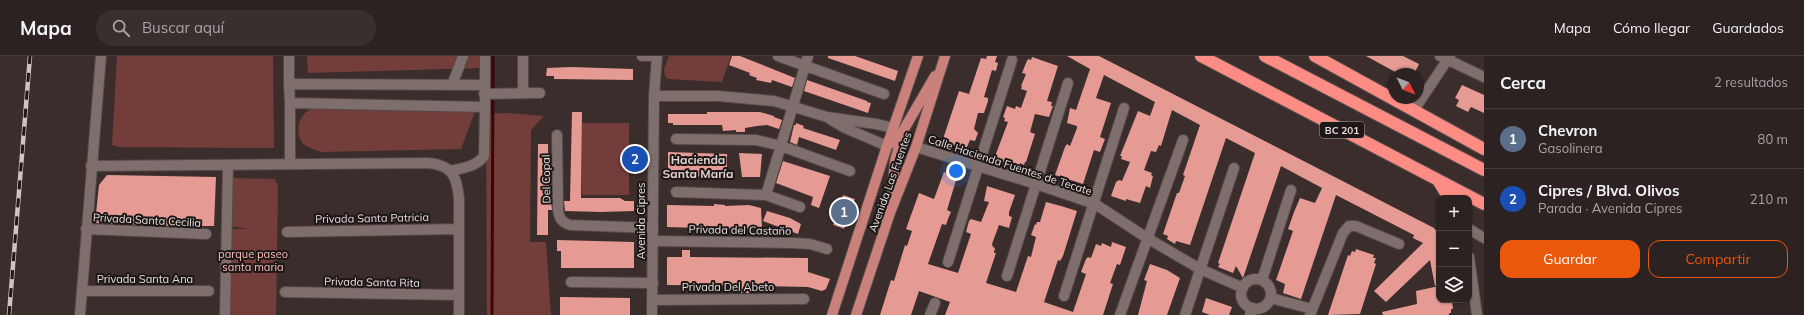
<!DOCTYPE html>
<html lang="es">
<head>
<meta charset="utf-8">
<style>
  :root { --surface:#2c2221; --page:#382f2e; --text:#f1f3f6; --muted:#a6a4a5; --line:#483f3f; --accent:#ea580c }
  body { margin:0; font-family:Mulish,sans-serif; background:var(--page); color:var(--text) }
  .controls { position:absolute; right:12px; bottom:12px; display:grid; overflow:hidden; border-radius:8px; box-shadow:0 1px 3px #0004 }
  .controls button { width:36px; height:36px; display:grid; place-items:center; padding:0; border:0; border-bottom:1px solid var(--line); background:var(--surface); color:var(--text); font:20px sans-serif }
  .compass { position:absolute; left:1388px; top:12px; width:36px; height:36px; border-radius:50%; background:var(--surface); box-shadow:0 1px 3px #0004; rotate:132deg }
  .you { position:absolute; left:956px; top:115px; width:14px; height:14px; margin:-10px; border:3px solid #fff; border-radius:50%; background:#1a73e8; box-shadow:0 0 0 6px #1a73e833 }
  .badge { display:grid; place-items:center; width:26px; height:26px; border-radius:50%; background:var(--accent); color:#fff; font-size:13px; font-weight:700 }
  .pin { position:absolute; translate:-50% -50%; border:2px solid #fff; box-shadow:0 1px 4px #0006 }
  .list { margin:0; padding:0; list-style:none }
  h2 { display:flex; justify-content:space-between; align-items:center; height:52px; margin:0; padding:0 16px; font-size:17px }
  h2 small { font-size:13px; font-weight:400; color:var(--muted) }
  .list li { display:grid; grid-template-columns:26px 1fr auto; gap:12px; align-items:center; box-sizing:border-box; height:60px; padding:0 16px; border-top:1px solid var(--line) }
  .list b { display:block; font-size:15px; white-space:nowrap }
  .list p { margin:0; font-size:13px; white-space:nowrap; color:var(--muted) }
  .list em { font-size:13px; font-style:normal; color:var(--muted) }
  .actions { display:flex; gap:8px; padding:12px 16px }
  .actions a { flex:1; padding:9px 0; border:1px solid var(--accent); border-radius:12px; text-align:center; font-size:14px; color:var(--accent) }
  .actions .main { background:var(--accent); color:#fff }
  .icon { flex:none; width:22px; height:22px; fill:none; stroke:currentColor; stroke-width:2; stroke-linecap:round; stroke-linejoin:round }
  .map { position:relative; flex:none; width:1484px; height:259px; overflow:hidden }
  header { display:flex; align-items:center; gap:24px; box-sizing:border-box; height:56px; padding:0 20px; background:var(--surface); border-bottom:1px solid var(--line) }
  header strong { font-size:19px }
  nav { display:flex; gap:22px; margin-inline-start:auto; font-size:14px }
  .search { width:280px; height:36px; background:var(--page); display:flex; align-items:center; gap:10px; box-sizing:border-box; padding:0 14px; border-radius:22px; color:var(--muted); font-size:15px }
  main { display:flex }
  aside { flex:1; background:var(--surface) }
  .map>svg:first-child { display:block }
  .green { fill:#733e3a }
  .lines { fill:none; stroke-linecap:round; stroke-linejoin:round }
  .stream { stroke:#410406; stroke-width:3 }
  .building { fill:#e59b94 }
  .street-casing { stroke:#544948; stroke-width:12 }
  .secondary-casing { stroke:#544948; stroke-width:12 }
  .primary-casing { stroke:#544948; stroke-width:12 }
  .highway-casing { stroke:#544948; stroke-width:14 }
  .street { stroke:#7e6f6d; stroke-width:10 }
  .secondary { stroke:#7e6f6d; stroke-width:10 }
  .primary { stroke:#ca817b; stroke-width:10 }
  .highway { stroke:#fd8d84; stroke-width:12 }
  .rail-casing { stroke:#cdc4c3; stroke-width:4.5 }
  .rail { stroke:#1d1717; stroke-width:3; stroke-dasharray:9; stroke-linecap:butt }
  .labels { text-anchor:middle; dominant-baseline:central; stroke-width:4; stroke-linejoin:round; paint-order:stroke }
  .shield { fill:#1d1717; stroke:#a9a2a1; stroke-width:1 }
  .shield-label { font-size:10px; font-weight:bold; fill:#e5dddc }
  .street-label { font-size:11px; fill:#e5dddc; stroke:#1d1717 }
  .park-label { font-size:11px; fill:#fbbeb7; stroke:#1d1717 }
  .neighbourhood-label { font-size:12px; font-weight:bold; fill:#e0d0ce; stroke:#1d1717 }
</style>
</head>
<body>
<header>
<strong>Mapa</strong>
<div class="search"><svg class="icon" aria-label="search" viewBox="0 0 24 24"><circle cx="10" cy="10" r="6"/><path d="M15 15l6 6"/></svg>Buscar aquí</div>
<nav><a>Mapa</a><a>Cómo llegar</a><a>Guardados</a></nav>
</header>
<main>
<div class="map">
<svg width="1484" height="259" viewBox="0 0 1484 259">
  <rect width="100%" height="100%" fill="#3a2d2c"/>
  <path class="green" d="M117,0H273L274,92L119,91L112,89Z
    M307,0H483V12L308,17Z
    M669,0H731L722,26L668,23L665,20L664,13Z
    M314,51L476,53L461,93L321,96C315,93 305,92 301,85C294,72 301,56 314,51Z
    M508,57L544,60L531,74L530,186H546L551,259H487L486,58Z
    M582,67H629V139H582Z
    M232,122L275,123L278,131L276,259H228L231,173H247L231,170Z"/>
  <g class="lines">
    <path class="stream" d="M492,259L493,0"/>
  </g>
  <path class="building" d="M732,0H740L795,22L792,31L772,24L771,27L756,24L757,22L749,19L750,17L729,9Z
    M828,0H855L898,15L895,25L828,2Z
    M987,0H997L995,6L998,7L996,15L992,14L984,41L988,42V45L984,57H978L974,73L978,77L975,85L970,84L966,93L950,88V86L943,83L959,35L969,38L981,2L986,3Z
    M1067,0H1099L1434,172L1439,178V230H1435L1430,204L1386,246L1374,235L1423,187L1413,182L1414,179L1336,139L1301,243L1283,237L1285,228L1276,224L1293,175L1288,173L1294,156L1300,142L1315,147L1322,132L1281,110L1243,222L1236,210L1233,217L1218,211L1220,208L1218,207L1255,97L1226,82L1190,189L1176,185L1175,188L1167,183L1168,180L1163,178L1177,137H1179L1185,120L1183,119L1200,69L1172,54L1161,90L1159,89L1156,96L1151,95L1144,114L1152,117L1151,119L1153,120L1150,132L1146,130L1140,147L1126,143V145L1111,140L1116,126L1119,124L1122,125L1130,106L1121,103L1122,100H1120L1138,55L1150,60L1155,46L1104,19L1096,42L1111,47L1100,81L1105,83L1100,96L1094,94L1083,128L1055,119L1065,91L1067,88L1070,90L1077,72V70L1067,67L1070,52L1076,54L1090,13Z
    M1366,0H1403L1419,8L1414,18H1399Z
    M1032,1L1058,10L1047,45L1052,46L1051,50H1053L1049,61L1035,58L1030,76L1035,78L1026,106H1025L1024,109L1020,107L1019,111L994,103L1008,66L1004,65L1005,62L1003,61L1007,50L1015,53L1016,50L1021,52L1027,35L1021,33L1022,30H1021L1026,18L1022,17L1026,7L1028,3L1031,4Z
    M571,11L633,13V24L554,23V20H546L547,12Z
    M807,24L867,45V46L871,47L868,57L804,35Z
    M1462,29L1484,39V57L1471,51L1468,56L1456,50L1459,44L1455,42Z
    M572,56H582L581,142H620L625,145H634V155L601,156L565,155L564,145H570Z
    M707,56H760L774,60V61L782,64L779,73L767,69L757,70L745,72V76H736V74L723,75L722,69H673V67H668V58H707Z
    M796,67L804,70L803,72L840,84L836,94L799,81L797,89L790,86L794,69H796Z
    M538,88H548L549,144H551L552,154H548V179H537Z
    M668,96L727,98V121L668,120Z
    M739,97L762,98L760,121H742Z
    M783,105L830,120L819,152L811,149L813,141L776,127Z
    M944,116L957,121L947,154L951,156L948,163L946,169L942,168L928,208L958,217L971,178L966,176L969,165L971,163L981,166L989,146L984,145L987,130L1015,139L1009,156V160L1012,161L1009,172L999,169L992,188L993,191L995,192L994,197H996L986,227L1016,236L1028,200L1031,201L1036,181L1031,179L1035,168L1036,169L1037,166H1040L1046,146L1061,150L1077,155L1063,200L1060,205L1058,204L1044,246L1073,256L1086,218L1081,216L1086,203L1088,201L1091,202L1096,188L1101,190L1102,187L1111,191L1112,186L1126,191L1120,209L1117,208L1110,227L1113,228L1103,259H945L950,246L919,235L911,259H880L891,224L894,225L905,189L907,190L912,175L906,173L919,137L934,143Z
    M107,119L216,121L214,170H176L95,167L99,129Z
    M843,139L855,143L844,173L833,169Z
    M714,148L725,149V150L749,149L761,152L762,172L734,173L667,171V149L714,150Z
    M767,155L790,162L801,168L798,178L763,165Z
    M557,184L634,186V212H561V195H557Z
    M1356,193L1374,199L1373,202H1376L1374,207L1376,208L1360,258L1328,259L1348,199L1350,200L1352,195L1355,196Z
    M682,194H690V201L808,202V216L830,223L826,233L822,235L808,231L759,230H750V237H741V230L667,229V201H682Z
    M1150,208L1167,214L1180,222L1167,259H1138L1147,225L1144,224Z
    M1439,230V244H1452L1453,253H1451V257H1449V259H1383L1382,256L1417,248L1416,235Z
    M560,241L630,242V259H560Z
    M1206,242L1232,251L1229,259H1210L1202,256Z"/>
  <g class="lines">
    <defs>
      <path id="street" d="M289,0V28
        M523,0V37
        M642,0H657
        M778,0L884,38
        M1440,0L1484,21
        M452,29L463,0
        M484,38L540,37
        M290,47V108
        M1414,54L1450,0
        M557,79L558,153C559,162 561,166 570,169L653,172
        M676,83L756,84L781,90L850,115
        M91,110L428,107C452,109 457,120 459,143V259
        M450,115C462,112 476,111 484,100L485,51
        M676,136L766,139L800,151
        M766,139L808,0
        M86,173L206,178
        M1469,173L1484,182
        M287,176L458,173
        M653,185L793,187L810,188L827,193
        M948,206L1012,4
        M1007,220L1068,27
        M1262,224L1291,134
        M571,226L653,227
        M82,235H209
        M285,236L459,239
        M1064,240L1124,52
        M1271,242L1312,253
        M652,244L804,243
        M80,259L101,0
        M225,259L228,109
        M930,259L935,247
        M1120,259L1183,84
        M1185,259L1234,112
        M1250,259L1253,252
        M1310,259L1343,177L1349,170H1356L1399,188"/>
      <path id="secondary" d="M485,29L289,28L290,47L485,51V0
        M654,40H718L774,45L827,61L876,68L894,72
        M830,63L845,72L887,90
        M916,91L1036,128L1095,148L1147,182L1200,213L1243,232
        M1469,201L1477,259
        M1241 238a15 15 0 1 1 30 0a15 15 0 1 1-30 0Z
        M652,259L654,40L657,0"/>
      <path id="primary" d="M887,90L900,80L935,20
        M891,149L895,105L900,87L899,78
        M832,259L887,90L918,0
        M856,259L890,157L916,91L945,0"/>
      <path id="highway" d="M1201,0L1484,148
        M1265,0L1484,114
        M1315,0L1484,93
        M1438,124L1449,142"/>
    </defs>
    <use href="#street" class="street-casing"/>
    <use href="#secondary" class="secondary-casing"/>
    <use href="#primary" class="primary-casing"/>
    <use href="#highway" class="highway-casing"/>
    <use href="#street" class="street"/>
    <use href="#secondary" class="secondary"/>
    <use href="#primary" class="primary"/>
    <use href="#highway" class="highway"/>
    <defs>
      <path id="rail" d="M9,259L30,0"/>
    </defs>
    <use href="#rail" class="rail-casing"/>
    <use href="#rail" class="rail"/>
  </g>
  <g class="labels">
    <rect class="shield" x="1320" y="66" width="44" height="16" rx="3"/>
    <g class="shield-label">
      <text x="1342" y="74">BC 201</text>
    </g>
    <g class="street-label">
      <text transform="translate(1010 109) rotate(18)">Calle Hacienda Fuentes de Tecate</text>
      <text transform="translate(546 123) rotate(-91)">Del Copal</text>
      <text transform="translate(890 126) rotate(-70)">Avenida Las Fuentes</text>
      <text transform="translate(372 162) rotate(-1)">Privada Santa Patricia</text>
      <text transform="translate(147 164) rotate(3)">Privada Santa Cecilia</text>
      <text transform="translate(641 165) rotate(-90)">Avenida Cipres</text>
      <text transform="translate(740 174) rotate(1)">Privada del Castaño</text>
      <text x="145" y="223">Privada Santa Ana</text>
      <text transform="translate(372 226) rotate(1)">Privada Santa Rita</text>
      <text x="728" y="231">Privada Del Abeto</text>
    </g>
    <g class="park-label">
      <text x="253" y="198">parque paseo<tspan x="253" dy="13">santa maria</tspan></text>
    </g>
    <g class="neighbourhood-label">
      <text x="698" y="103">Hacienda<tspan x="698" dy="14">Santa María</tspan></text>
    </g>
  </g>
</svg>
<div class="controls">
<button>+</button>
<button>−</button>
<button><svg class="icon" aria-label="layers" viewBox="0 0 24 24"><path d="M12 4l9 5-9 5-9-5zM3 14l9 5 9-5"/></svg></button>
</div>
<svg class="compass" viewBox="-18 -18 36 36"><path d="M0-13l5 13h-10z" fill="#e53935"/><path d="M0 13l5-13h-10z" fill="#a6a4a5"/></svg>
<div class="you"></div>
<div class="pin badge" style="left:844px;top:156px;background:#5c6f8a">1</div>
<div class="pin badge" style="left:635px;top:103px;background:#1a4fb4">2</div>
</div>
<aside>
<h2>Cerca<small>2 resultados</small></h2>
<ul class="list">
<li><span class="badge" style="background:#5c6f8a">1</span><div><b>Chevron</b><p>Gasolinera</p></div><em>80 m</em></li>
<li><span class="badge" style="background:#1a4fb4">2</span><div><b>Cipres / Blvd. Olivos</b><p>Parada · Avenida Cipres</p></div><em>210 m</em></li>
</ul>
<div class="actions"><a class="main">Guardar</a><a>Compartir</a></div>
</aside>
</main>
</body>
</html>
